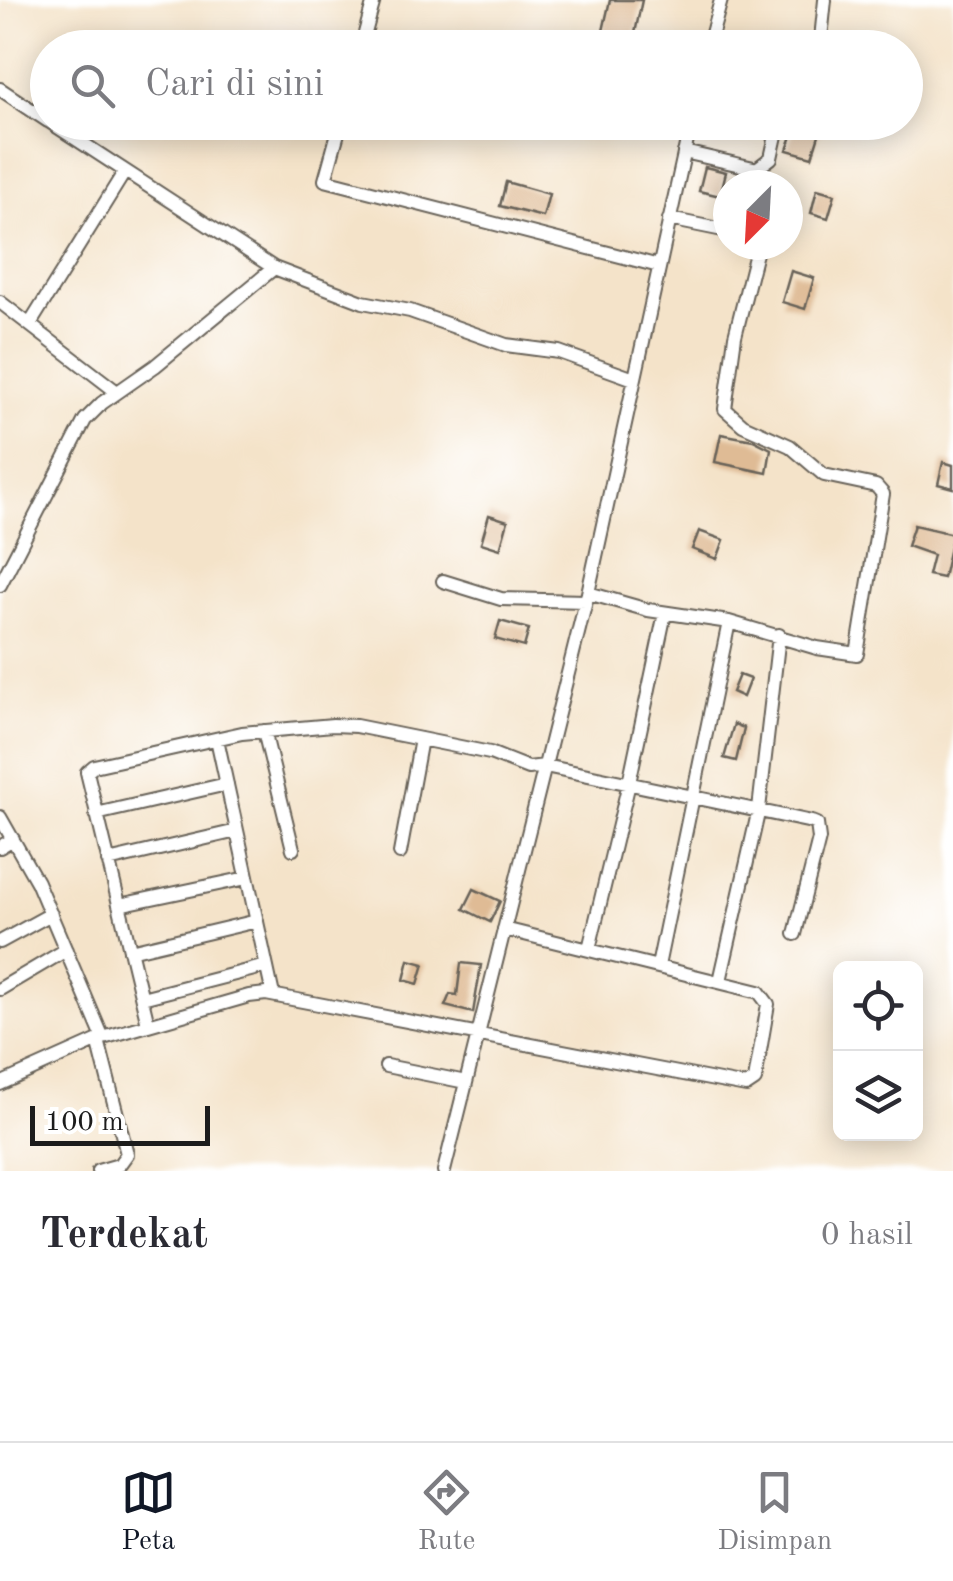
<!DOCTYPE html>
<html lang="id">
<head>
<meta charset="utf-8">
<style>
  :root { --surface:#fff; --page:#f7f7f7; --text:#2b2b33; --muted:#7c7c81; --line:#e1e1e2; --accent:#111827 }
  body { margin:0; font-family:"Old Standard TT",serif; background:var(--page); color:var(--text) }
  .controls { position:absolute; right:30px; bottom:30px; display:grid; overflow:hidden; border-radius:15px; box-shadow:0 5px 25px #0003 }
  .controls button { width:90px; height:90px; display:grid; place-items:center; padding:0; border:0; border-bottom:2px solid var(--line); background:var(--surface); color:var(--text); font:50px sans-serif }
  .compass { position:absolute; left:713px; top:170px; width:90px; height:90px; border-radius:50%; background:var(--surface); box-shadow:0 5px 25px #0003; rotate:204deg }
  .scale { position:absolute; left:30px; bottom:25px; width:180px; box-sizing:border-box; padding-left:10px; border:5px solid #1c1c1c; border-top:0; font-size:28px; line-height:35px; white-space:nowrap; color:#1c1c1c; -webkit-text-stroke:8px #fff; paint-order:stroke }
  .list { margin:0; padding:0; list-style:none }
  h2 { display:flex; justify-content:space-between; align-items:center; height:130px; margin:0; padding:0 40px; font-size:42px }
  h2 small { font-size:32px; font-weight:400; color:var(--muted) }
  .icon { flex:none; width:55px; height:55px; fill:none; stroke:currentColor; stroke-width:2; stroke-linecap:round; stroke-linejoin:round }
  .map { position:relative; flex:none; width:953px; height:1171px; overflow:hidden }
  .search { position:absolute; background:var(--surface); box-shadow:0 5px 25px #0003; left:30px; right:30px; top:30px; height:110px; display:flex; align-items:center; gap:25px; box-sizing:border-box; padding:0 35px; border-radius:55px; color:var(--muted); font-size:38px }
  .sheet { height:270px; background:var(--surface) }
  nav { display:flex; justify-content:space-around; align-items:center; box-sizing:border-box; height:140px; border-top:2px solid var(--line); background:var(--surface); font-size:28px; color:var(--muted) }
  nav a { display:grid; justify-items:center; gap:5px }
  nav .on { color:var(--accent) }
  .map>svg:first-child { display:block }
  .building { fill:#dfbb95 }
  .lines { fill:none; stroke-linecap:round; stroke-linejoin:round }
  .minor-casing { stroke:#686259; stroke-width:16 }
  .minor { stroke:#fff; stroke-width:12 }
</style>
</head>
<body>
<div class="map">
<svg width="953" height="1171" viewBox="0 0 953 1171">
  <rect width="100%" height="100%" fill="#fff"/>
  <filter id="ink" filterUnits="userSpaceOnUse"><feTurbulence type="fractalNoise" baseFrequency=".01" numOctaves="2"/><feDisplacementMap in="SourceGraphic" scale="20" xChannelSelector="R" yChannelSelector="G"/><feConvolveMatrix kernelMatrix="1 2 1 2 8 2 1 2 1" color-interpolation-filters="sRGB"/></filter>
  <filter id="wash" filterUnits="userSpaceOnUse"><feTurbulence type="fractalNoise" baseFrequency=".0048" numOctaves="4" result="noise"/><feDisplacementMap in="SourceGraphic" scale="40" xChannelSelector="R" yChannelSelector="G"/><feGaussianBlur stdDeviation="2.25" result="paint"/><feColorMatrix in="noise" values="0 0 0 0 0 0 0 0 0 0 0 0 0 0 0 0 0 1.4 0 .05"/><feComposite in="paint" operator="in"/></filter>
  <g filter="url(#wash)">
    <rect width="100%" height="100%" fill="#f4e3c9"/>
    <g id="blocks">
      <path class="building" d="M610,0H642L634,38L603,31Z
        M797,122H823L812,157L787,150Z
        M705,167L726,172L720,196L699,191Z
        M506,182L549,194L543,217L500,206Z
        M817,189L835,194L828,218L811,213Z
        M791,271L814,278L805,309L782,302Z
        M721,434L753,440L771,449L767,473L715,462Z
        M943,462L953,465V488L938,484Z
        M489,515L508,521L500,549L481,543Z
        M914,525L953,534L943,578L928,575L933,555L907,546Z
        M699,531L724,540L717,559L692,549Z
        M500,621L529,629L524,647L495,639Z
        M739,675L750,679L743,697L732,692Z
        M734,724L744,728L736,761L724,758Z
        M474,889L500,901L490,922L464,909Z
        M409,960L424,964L418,984L404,980Z
        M461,963L481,965L473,1013L445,1006L450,994L457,995Z"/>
    </g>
  </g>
  <g filter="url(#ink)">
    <use href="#blocks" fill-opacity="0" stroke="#686259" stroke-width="2.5"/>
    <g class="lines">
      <defs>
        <path id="minor" d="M361,48L374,0
          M708,48L721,0
          M820,48L825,0
          M0,89L48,121
          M50,122L274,268
          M341,122L325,180L659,266
          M684,152L758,169
          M741,185L743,179L771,158L779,122
          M669,219L728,231
          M0,302L117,392
          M30,324L125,171
          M443,581L501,599L586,601
          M0,585L85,420L102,403L155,366L274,268L363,302L410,311L506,345L559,352L634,379
          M588,593L648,610L729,622L817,648L857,654L883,494L876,486L824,475L790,446L743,425L725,409L735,336L758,245
          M264,731L293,849
          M217,739L273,995
          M96,814L227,784
          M0,817L37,882L103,1038
          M0,847L13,839
          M400,853L421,739
          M108,861L237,831
          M119,905L247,878
          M0,942L51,914
          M589,949L629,783L665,613
          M130,951L257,921
          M658,966L729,622
          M720,981L759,809L779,635
          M0,989L66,950
          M142,998L266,966
          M148,1024L87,772L94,766L242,733L333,725L356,726L490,753L528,768L545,766L812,822L817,824L819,839L795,934
          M98,1040L127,1154L119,1165L98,1171
          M386,1066L466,1082
          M0,1084L103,1038L249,996L266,994L746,1086L755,1080L768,1004L759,992L504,929
          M444,1171L588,593L691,122"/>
      </defs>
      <use href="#minor" class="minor-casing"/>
      <use href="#minor" class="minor"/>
    </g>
  </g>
</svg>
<div class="controls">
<button><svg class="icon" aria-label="locate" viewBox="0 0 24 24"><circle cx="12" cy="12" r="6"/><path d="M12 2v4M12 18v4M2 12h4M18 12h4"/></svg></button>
<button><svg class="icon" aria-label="layers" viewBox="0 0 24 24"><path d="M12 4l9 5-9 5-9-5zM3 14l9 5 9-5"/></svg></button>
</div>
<svg class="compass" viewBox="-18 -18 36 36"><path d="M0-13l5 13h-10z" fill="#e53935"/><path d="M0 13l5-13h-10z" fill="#7c7c81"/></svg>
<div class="scale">100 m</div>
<div class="search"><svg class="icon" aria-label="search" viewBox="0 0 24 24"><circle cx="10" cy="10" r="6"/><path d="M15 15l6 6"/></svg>Cari di sini</div>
</div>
<section class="sheet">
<h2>Terdekat<small>0 hasil</small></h2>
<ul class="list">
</ul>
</section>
<nav>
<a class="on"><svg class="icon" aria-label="map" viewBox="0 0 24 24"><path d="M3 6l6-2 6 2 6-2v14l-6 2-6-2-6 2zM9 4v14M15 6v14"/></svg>Peta</a>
<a><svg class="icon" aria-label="directions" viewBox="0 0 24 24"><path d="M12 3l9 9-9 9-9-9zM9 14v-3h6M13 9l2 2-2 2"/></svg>Rute</a>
<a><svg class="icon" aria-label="saved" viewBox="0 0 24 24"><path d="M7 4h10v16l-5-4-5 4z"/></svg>Disimpan</a>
</nav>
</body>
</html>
